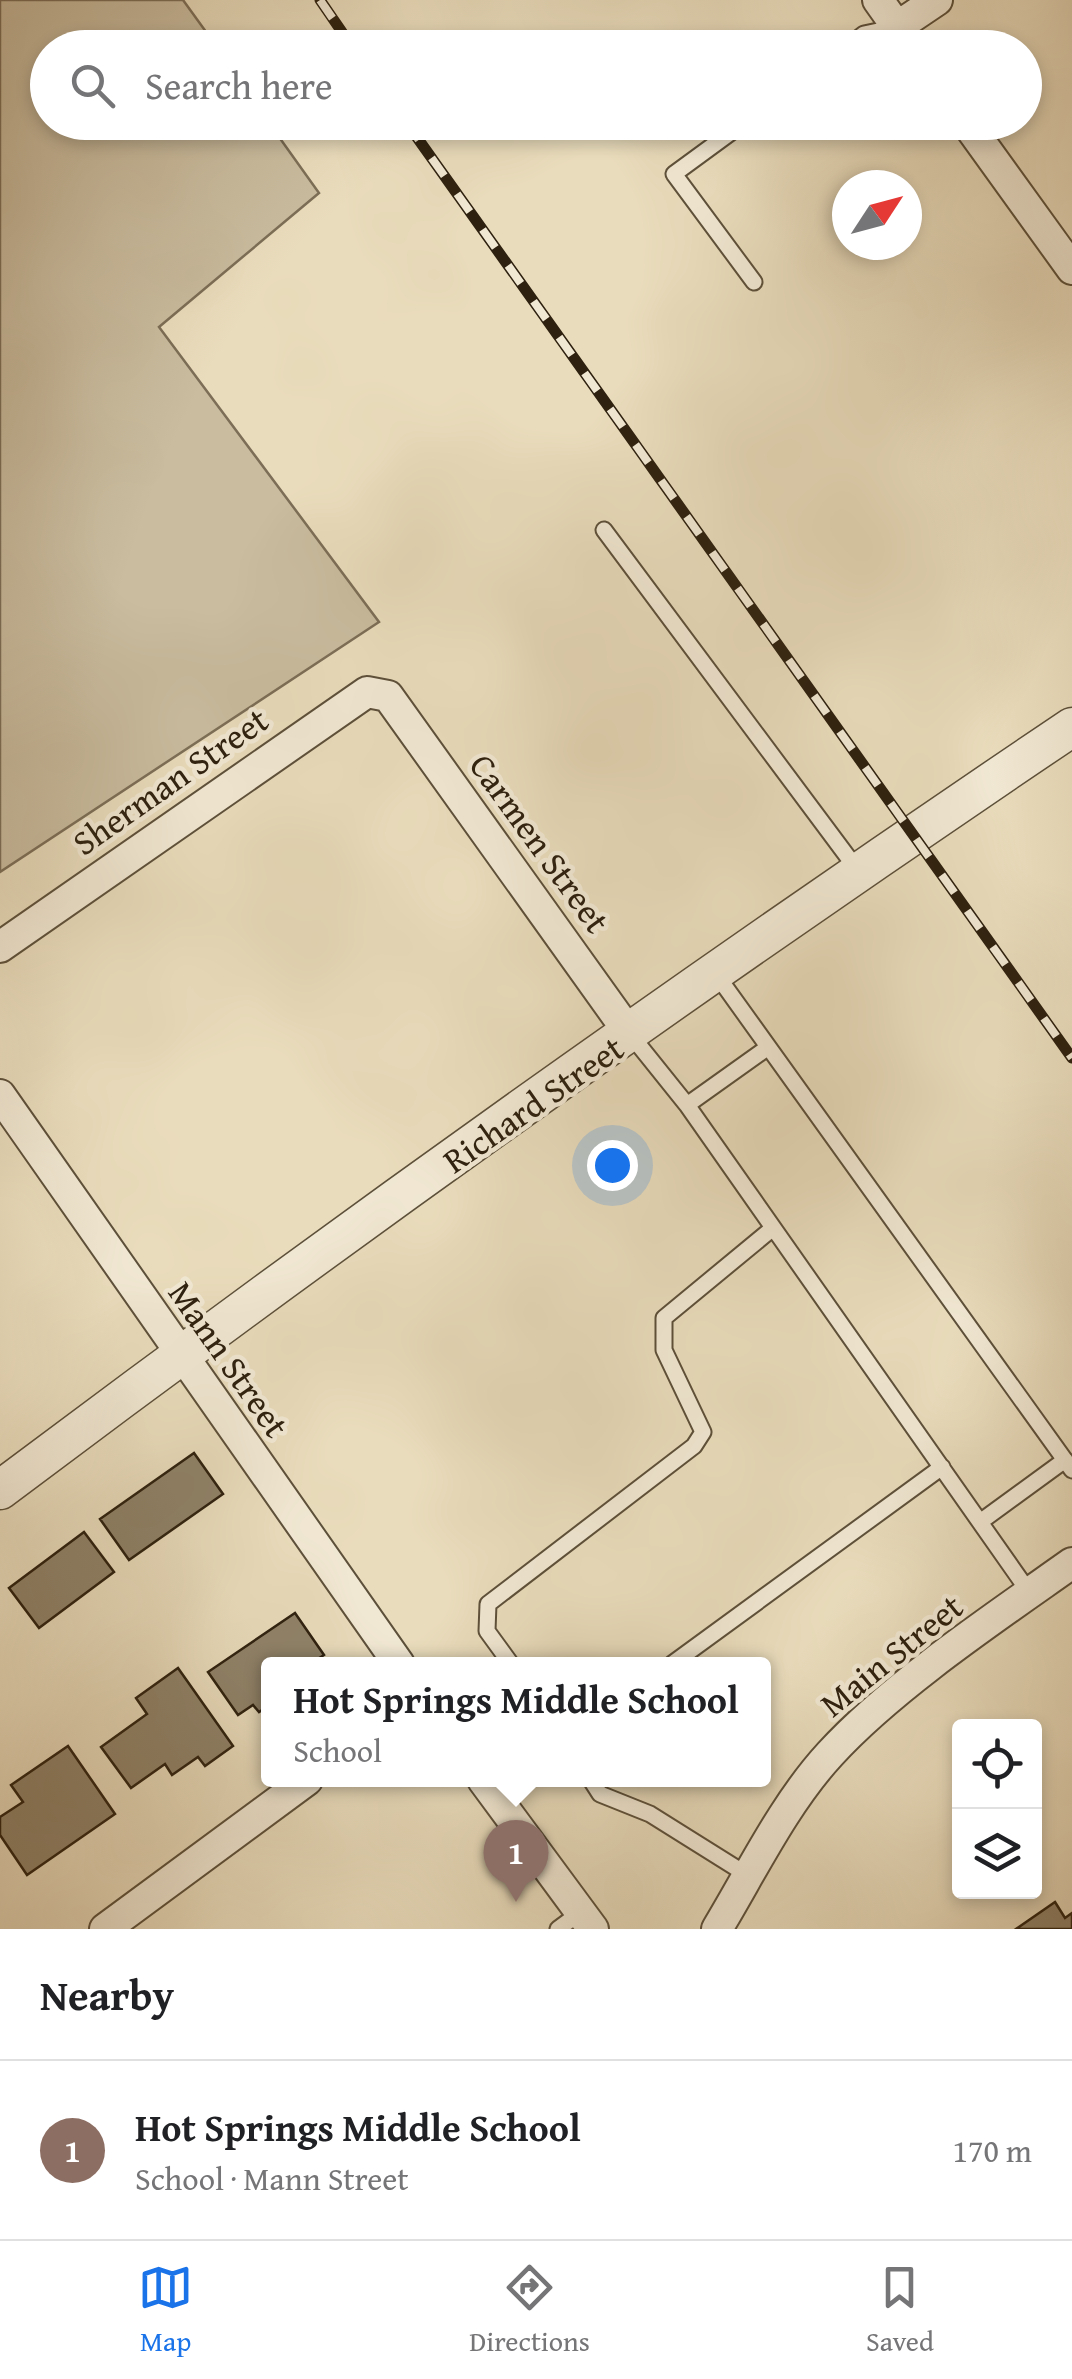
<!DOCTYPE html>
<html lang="en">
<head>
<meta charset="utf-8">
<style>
  :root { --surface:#fff; --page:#f2f2f2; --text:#202124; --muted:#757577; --line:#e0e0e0; --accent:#1a73e8 }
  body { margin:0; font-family:"Gentium Book Plus",serif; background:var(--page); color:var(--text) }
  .controls { position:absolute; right:30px; bottom:30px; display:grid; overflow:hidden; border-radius:10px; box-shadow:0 5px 15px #0003 }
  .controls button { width:90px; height:90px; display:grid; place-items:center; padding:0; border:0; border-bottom:2px solid var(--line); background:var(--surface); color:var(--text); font:50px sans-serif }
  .compass { position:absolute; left:832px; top:170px; width:90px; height:90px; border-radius:50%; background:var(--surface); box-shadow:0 5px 15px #0003; rotate:54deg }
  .you { position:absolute; left:612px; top:1165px; width:35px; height:35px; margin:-25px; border:8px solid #fff; border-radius:50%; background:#1a73e8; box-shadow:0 0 0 15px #1a73e833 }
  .badge { display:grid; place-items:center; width:65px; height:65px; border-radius:50%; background:var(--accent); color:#fff; font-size:32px; font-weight:700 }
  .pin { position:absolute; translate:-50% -82px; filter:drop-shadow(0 2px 5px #0008) }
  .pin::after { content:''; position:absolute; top:52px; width:35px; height:30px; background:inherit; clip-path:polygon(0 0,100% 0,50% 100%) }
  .popup { position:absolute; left:261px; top:1657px; width:510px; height:130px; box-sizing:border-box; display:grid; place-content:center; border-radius:10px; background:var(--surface); filter:drop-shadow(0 2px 8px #0005); font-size:32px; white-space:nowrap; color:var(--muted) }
  .popup b { font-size:38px; color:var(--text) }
  .popup::after { content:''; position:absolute; left:50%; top:100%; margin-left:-20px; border:20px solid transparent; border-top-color:var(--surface) }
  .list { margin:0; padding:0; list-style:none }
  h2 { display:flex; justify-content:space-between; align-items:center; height:130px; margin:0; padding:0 40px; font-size:42px }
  h2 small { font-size:32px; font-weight:400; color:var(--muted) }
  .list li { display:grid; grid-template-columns:65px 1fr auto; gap:30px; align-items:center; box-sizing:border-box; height:180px; padding:0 40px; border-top:2px solid var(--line) }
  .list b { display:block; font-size:38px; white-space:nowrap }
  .list p { margin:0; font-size:32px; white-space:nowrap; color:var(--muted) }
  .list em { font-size:32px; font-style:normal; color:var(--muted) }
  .icon { flex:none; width:55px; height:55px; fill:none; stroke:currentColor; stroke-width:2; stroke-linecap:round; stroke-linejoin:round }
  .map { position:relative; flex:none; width:1072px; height:1929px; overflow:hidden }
  .search { position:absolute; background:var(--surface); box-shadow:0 5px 15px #0003; left:30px; right:30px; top:30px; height:110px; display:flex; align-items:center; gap:25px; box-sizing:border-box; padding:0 35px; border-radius:55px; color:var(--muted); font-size:38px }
  .sheet { height:310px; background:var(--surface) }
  nav { display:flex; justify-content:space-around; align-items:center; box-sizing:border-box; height:140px; border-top:2px solid var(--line); background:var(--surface); font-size:28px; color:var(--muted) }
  nav a { display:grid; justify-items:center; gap:5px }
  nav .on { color:var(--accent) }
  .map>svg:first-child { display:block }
  .green { fill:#c9bc9f; stroke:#7c6e57; stroke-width:2.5 }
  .building { fill:#8f8269; stroke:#2e210f; stroke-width:2.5 }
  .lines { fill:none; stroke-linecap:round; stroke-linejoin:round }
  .service-casing { stroke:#5d503a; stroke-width:19 }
  .minor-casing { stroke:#5d503a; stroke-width:34 }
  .tertiary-casing { stroke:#5d503a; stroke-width:41 }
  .service { stroke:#f1e8d3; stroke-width:15 }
  .minor { stroke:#f1e8d3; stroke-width:30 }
  .tertiary { stroke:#f1e8d3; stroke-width:38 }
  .rail-casing { stroke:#2e210f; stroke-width:11 }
  .rail { stroke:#f1e8d3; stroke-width:8; stroke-dasharray:22; stroke-linecap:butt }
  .labels { text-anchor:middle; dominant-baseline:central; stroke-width:9; stroke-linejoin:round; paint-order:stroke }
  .street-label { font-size:35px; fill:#2e210f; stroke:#f1e8d3 }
</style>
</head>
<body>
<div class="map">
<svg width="1072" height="1929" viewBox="0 0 1072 1929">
  <rect width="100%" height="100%" fill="#e9dcbc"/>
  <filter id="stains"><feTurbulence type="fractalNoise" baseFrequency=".002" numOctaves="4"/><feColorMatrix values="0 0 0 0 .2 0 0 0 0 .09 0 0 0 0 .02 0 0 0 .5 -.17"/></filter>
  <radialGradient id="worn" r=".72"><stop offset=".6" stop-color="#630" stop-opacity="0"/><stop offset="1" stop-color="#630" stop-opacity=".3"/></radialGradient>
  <path class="green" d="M0,0H183L217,47L48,48V122L269,123L319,193L159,327L379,622L0,872Z"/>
  <path class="building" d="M194,1453L223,1494L129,1560L100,1519Z
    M84,1532L114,1572L39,1628L9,1588Z
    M295,1613L324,1655L310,1664H268V1706L259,1712L253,1705L238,1715L208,1672Z
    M178,1668L233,1746L205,1766L198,1757L172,1775L165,1764L131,1788L101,1747L147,1714L136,1698Z
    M68,1746L115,1814L27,1875L0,1835V1817L23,1802L11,1785Z
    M1055,1902L1065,1918L1072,1913V1929H1016Z"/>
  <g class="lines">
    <defs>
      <path id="service" d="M846,48L864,34L897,27
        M745,122L674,174L754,282
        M604,530L859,872
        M716,974L1072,1470
        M630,1034L687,1105L1029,1592
        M687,1105L767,1048
        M980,1522L1065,1460
        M511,1664L487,1631L488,1604L694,1446L703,1432L664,1350V1318L773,1228
        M672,1664L942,1467
        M591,1780L600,1794L650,1814L749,1876
        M558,1929L581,1912"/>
      <path id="minor" d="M878,0L912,48
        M897,27L937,0
        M966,122L1072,269
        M0,947L367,692L388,696L630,1034
        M0,1095L399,1664
        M483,1780L593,1929
        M105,1929L307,1780
        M717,1929C752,1871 784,1804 830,1754C891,1687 997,1616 1072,1563"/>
      <path id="tertiary" d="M0,1490C350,1227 708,972 1072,727"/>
    </defs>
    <use href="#service" class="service-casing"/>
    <use href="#minor" class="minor-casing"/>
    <use href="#tertiary" class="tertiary-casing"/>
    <use href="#service" class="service"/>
    <use href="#minor" class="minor"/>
    <use href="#tertiary" class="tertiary"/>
    <defs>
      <path id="rail" d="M320,0L353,48
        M406,122L1072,1058"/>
    </defs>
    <use href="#rail" class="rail-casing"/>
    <use href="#rail" class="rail"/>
  </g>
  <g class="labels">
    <g class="street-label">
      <text transform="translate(170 781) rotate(-35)">Sherman Street</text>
      <text transform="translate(540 843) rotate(54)">Carmen Street</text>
      <text transform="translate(533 1104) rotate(-35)">Richard Street</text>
      <text transform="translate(229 1359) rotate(55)">Mann Street</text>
      <text transform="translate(891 1655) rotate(-39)">Main Street</text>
    </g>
  </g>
  <rect width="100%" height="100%" filter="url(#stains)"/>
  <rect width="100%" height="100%" fill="url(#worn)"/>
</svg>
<div class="controls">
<button><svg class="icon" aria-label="locate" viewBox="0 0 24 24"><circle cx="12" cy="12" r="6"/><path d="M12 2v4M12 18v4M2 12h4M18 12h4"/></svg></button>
<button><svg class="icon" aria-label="layers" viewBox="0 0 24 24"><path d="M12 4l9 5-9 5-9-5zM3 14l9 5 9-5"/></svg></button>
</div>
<svg class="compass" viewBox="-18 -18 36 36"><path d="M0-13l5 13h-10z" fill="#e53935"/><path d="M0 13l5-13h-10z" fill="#757577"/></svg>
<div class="you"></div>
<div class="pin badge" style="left:516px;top:1902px;background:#8d6e63">1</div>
<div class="popup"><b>Hot Springs Middle School</b>School</div>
<div class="search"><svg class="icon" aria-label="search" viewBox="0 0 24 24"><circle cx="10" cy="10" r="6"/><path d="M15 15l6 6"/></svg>Search here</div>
</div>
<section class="sheet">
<h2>Nearby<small></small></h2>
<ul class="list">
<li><span class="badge" style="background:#8d6e63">1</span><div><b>Hot Springs Middle School</b><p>School · Mann Street</p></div><em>170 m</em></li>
</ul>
</section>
<nav>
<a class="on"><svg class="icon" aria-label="map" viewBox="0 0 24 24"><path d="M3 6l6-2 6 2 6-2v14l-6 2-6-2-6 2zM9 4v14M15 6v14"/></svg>Map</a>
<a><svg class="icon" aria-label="directions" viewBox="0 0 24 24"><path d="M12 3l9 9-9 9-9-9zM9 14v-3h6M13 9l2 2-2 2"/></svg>Directions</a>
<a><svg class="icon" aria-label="saved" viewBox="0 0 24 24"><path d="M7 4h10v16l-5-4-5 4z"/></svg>Saved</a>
</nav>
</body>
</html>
